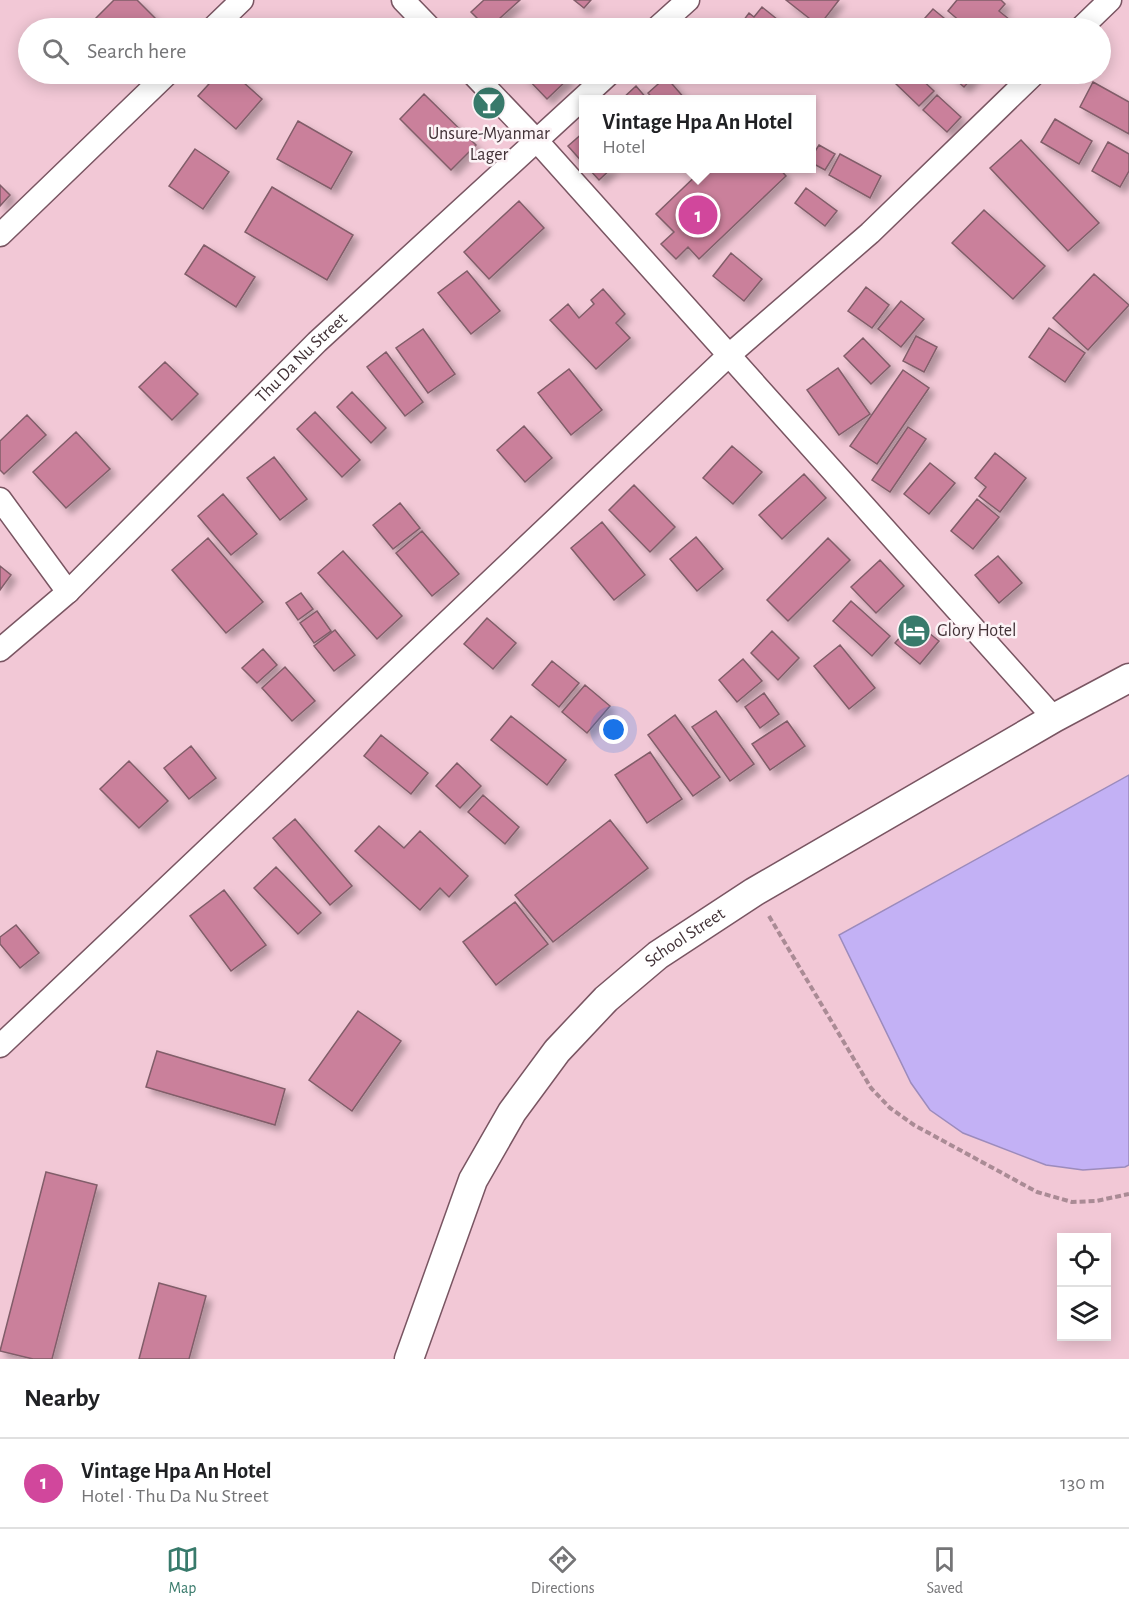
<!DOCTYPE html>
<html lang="en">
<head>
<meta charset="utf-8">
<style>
  :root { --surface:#fff; --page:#f6f6f6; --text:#202124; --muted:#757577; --line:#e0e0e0; --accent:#387a6b }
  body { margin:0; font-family:"Alegreya Sans",sans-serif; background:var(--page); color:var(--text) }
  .controls { position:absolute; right:18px; bottom:18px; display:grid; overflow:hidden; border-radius:0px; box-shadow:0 3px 15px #0003 }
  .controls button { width:54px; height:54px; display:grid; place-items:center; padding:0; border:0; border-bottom:2px solid var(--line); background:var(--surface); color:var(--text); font:30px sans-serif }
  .you { position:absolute; left:614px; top:730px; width:21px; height:21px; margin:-15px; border:4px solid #fff; border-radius:50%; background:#1a73e8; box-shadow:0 0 0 9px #1a73e833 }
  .badge { display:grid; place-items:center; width:39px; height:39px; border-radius:50%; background:var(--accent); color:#fff; font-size:20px; font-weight:700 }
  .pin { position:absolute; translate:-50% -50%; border:3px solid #fff; box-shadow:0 2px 6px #0006 }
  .popup { position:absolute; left:579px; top:95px; width:237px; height:78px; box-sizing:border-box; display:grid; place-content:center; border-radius:0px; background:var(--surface); filter:drop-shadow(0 2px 4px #0005); font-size:20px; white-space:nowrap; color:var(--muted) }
  .popup b { font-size:22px; color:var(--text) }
  .popup::after { content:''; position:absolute; left:50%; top:100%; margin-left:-12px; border:12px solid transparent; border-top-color:var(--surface) }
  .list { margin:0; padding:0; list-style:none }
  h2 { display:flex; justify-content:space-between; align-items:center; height:78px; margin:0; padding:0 24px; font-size:26px }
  h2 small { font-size:20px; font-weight:400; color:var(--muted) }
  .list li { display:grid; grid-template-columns:39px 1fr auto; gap:18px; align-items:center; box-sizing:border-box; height:90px; padding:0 24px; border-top:2px solid var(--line) }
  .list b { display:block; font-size:22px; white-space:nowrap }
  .list p { margin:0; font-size:20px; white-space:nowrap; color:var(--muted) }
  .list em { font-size:20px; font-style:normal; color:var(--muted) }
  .icon { flex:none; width:33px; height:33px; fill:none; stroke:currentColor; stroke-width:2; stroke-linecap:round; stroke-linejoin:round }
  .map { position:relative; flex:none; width:1129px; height:1359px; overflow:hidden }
  .search { position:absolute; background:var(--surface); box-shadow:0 3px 15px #0003; left:18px; right:18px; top:18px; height:66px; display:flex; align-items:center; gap:15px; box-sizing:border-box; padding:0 21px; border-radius:33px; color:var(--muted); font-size:22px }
  .sheet { height:168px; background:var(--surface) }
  nav { display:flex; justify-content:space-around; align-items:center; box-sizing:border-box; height:84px; border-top:2px solid var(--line); background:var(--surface); font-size:16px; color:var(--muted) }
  nav a { display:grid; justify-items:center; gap:3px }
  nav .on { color:var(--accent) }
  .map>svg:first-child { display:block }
  .water { fill:#c3b1f5; stroke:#9c8bbc; stroke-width:1.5 }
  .building { fill:#ca809b; stroke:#815d69; stroke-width:1.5; filter:url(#shadow) }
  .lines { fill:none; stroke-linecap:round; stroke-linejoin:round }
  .minor-casing { stroke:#795562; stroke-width:25 }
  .tertiary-casing { stroke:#795562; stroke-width:31 }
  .path { stroke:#aa8b95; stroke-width:4; stroke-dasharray:6 3; stroke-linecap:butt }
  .minor { stroke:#fff; stroke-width:22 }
  .tertiary { stroke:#fff; stroke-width:28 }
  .labels { text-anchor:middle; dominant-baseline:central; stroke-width:5; stroke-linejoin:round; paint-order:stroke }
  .poi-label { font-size:18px; fill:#413136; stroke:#fcf3f6 }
  .street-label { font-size:18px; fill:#413136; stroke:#fcf3f6 }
</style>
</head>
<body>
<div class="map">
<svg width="1129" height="1359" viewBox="0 0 1129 1359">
  <defs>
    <filter id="shadow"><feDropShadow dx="5.5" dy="5.5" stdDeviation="3" flood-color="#0004"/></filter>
  </defs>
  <rect width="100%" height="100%" fill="#f2c8d6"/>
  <path class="water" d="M1129,775V1165L1125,1167L1083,1170L1046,1165L963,1133L930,1110L911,1083L839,935Z"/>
  <path class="building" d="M114,0H137L165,28H100L93,21Z
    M484,0H520L489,28H487L471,12Z
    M574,0H591L584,8Z
    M786,0H839L819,26Z
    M957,0H1001L1005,4L999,11L1015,24L1010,28H968L948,11Z
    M762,7L788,28H744L740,25L749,13L754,17Z
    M933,9L956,28H916Z
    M218,74H234L262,99L236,129L198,96Z
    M523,74H564L569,78L547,99Z
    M903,74H916L934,91L919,106L894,82Z
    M949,74H976L964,87Z
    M666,77L686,100H654L648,93Z
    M1093,82L1129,102V134L1080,107Z
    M636,86L648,100H621Z
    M424,94L476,145L451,170L400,119Z
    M937,95L961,117L947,132L923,110Z
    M1055,119L1092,141L1079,164L1041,142Z
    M298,121L352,152L331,189L277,159Z
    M584,132V164L568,146Z
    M1021,140L1099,223L1068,251L990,168Z
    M1108,142L1129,154V171L1120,187L1092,171Z
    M819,145L835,154L825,170L812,163V156Z
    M195,149L229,172L203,209L169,186Z
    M840,154L881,176L870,198L829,175Z
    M588,168H612L599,180Z
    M704,168H779L786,176L699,259L688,247L676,259L661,244L674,232L656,214Z
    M0,185L10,195L0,206Z
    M272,187L353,235L327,280L245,232Z
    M806,188L837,211L825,226L795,203Z
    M519,201L544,228L489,279L464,252Z
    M984,210L1045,266L1013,299L952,243Z
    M204,245L255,277L236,307L185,274Z
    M731,253L762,279L744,301L713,276Z
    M467,271L500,311L471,334L438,293Z
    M1094,274L1129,305L1088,350L1053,318Z
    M866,287L889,305L872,328L848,311Z
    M603,289L625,314L616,323L630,338L596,369L550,320L568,304L579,318L594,304L591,300Z
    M901,301L924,319L901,347L878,329Z
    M1049,328L1085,353L1065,382L1029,357Z
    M423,329L455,374L428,393L396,348Z
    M916,336L937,347L924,372L903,361Z
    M863,338L890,366L871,384L844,356Z
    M386,352L423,402L405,416L367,367Z
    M165,362L198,394L172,420L139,387Z
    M838,368L870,414L839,435L807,390Z
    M569,369L602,410L571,435L538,393Z
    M903,370L929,388L877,464L850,446Z
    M352,392L386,428L371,443L337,407Z
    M315,412L360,460L342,477L297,429Z
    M27,415L46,435L4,474L0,470V441Z
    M524,426L552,458L525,482L497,450Z
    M908,427L926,439L890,492L872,480Z
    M76,432L110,469L66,508L33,472Z
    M732,446L762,472L733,504L703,478Z
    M995,453L1026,478L1000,512L979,496L986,487L975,478Z
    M274,457L307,499L280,520L247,478Z
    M930,463L955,483L929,514L904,494Z
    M804,474L826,498L782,539L759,515Z
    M634,485L675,527L650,552L609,510Z
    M223,494L257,534L231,555L198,516Z
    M977,499L999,517L973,549L951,531Z
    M400,503L420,528L393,549L373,525Z
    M602,522L645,575L614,600L571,548Z
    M422,531L459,574L432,596L396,553Z
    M696,537L723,569L697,591L670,559Z
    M208,538L263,602L226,633L172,570Z
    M828,538L850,560L788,621L767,600Z
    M343,551L402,616L377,639L318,573Z
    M998,556L1022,583L999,603L975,575Z
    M880,560L904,586L876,613L851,587Z
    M0,566L11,575L0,590Z
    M301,593L313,609L298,620L286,603Z
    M851,601L890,636L872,656L833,621Z
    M317,611L331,631L314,643L300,623Z
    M487,618L516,643L493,669L464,644Z
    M914,621L939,641L920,664L895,643Z
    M335,630L355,655L334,671L314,646Z
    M772,631L799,658L778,680L751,653Z
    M840,645L875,688L849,709L814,666Z
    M263,649L277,665L257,683L242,668Z
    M743,659L762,681L737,702L719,680Z
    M552,661L579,683L559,707L532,685Z
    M285,667L315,701L292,721L262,688Z
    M585,685L610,706L587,733L562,712Z
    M764,693L779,714L760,728L745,707Z
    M716,711L754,764L730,781L692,727Z
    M675,715L720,777L693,796L648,735Z
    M511,716L566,760L547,785L491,740Z
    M787,721L805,746L770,770L752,744Z
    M381,735L428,773L411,794L364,756Z
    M191,746L216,778L189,799L164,768Z
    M650,752L682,799L647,823L615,775Z
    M129,761L168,801L139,828L100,789Z
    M457,763L481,786L460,808L436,786Z
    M483,795L519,827L505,844L468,812Z
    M295,819L352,886L330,905L273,838Z
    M610,820L648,868L553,942L515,895Z
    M379,826L404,848L420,831L468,876L449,897L440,888L420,910L355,851Z
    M276,867L321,913L298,934L254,888Z
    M224,890L266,945L231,971L190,916Z
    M515,902L548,944L496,985L463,942Z
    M16,925L39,953L20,968L0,944V937Z
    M358,1011L401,1041L352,1111L309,1080Z
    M157,1051L285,1089L275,1125L146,1087Z
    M46,1172L97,1185L52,1359H33L0,1351Z
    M159,1283L206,1296L189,1359H139Z"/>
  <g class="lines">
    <defs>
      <g id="minor">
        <path d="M403,0L430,28"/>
        <path d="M213,28L242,0"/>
        <path d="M657,28L688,0"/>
        <path d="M1081,28L1110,0"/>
        <path d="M473,74L537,141L1054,718"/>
        <path d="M0,235L167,74"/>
        <path d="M0,499L68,592"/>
        <path id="s1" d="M0,650L68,592L317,342L609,74"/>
        <path d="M0,1046L728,356L870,233L1034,74"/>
      </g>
      <g id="tertiary">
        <path id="s2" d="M409,1359L473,1180L512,1112L557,1051L606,999L658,955L754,892L1054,718L1129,678"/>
      </g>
    </defs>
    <use href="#minor" class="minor-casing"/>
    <use href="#tertiary" class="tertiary-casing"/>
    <path class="path" d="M769,916L871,1088L890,1108L914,1125L1037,1192L1072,1202L1096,1201L1129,1194"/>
    <use href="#minor" class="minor"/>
    <use href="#tertiary" class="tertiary"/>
  </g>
  <defs>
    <symbol id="bar-disc" viewBox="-11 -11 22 22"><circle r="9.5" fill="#387a6b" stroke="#fcf3f6"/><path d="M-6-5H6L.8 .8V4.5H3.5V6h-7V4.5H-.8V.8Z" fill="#fff"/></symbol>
    <symbol id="hotel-disc" viewBox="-11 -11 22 22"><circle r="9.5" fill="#387a6b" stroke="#fcf3f6"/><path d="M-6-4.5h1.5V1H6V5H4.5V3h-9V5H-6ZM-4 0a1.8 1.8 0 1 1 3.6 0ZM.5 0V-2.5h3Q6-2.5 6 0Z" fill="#fff"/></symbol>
  </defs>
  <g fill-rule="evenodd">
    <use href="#bar-disc" x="470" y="84" width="38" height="38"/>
    <use href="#hotel-disc" x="895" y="612" width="38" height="38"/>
  </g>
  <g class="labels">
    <g class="poi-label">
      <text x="489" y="134">Unsure-Myanmar<tspan x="489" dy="21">Lager</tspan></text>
      <text x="937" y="631" text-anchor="start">Glory Hotel</text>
    </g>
    <g class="street-label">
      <text stroke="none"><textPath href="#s1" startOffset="420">Thu Da Nu Street</textPath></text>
      <text stroke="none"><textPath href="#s2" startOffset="516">School Street</textPath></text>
    </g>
  </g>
</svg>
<div class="controls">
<button><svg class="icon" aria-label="locate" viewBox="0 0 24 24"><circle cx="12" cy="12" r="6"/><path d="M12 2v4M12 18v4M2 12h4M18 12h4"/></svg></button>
<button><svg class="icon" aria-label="layers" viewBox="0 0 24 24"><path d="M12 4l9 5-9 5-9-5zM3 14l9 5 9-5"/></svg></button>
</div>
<div class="you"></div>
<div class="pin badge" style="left:698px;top:215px;background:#d1479c">1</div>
<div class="popup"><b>Vintage Hpa An Hotel</b>Hotel</div>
<div class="search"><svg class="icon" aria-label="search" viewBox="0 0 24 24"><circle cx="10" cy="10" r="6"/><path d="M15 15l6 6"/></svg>Search here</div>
</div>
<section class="sheet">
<h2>Nearby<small></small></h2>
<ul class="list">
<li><span class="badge" style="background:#d1479c">1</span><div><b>Vintage Hpa An Hotel</b><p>Hotel · Thu Da Nu Street</p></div><em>130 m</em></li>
</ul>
</section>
<nav>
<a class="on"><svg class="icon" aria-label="map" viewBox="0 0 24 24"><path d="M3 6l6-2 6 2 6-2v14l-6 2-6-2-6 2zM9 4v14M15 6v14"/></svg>Map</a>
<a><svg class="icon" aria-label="directions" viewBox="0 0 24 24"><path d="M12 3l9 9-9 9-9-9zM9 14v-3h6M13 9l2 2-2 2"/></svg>Directions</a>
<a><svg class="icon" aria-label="saved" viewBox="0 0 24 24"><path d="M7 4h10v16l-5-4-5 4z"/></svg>Saved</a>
</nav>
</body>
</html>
